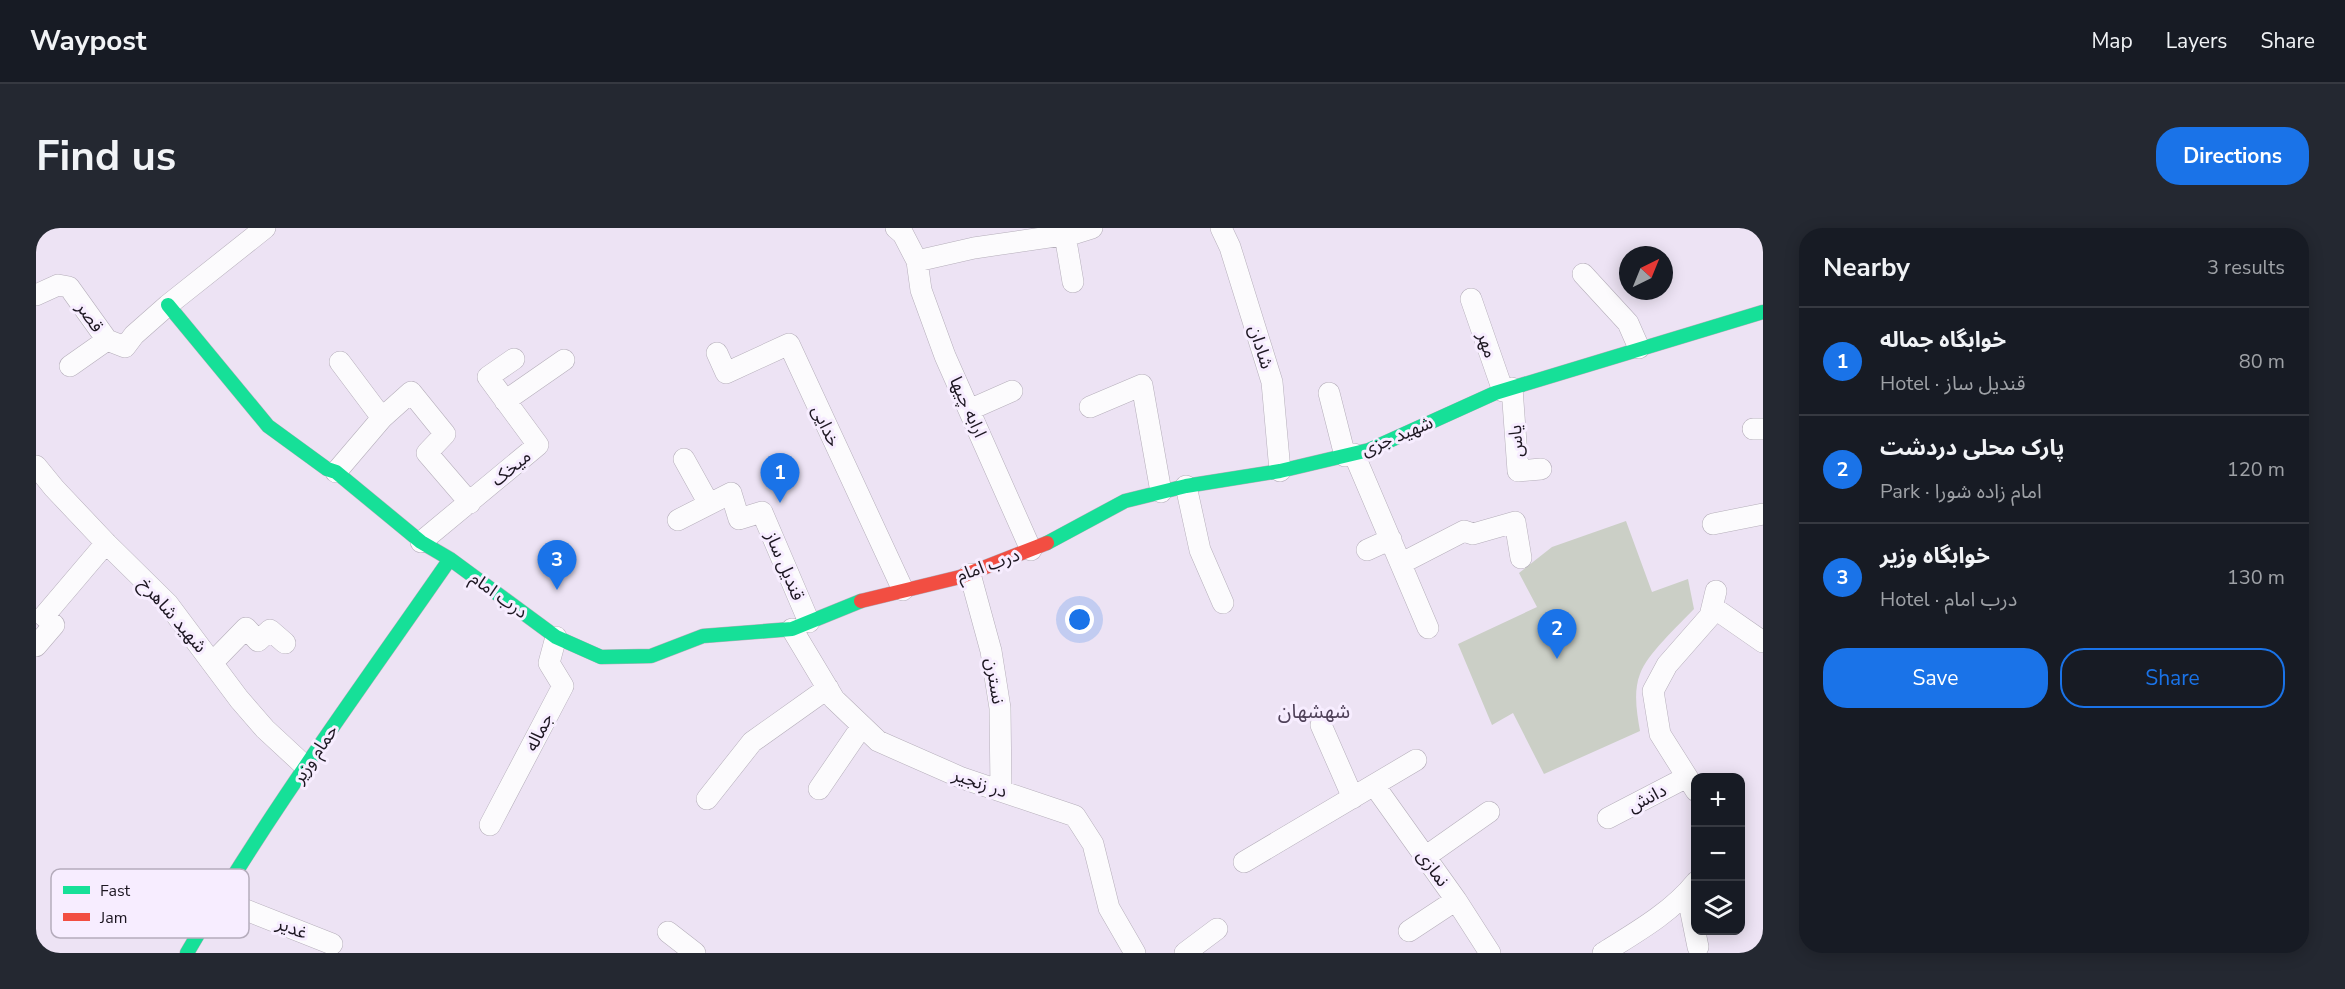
<!DOCTYPE html>
<html lang="en">
<head>
<meta charset="utf-8">
<style>
  :root { --surface:#171b24; --page:#242831; --text:#f1f3f6; --muted:#9ea1a6; --line:#363941; --accent:#1a73e8 }
  body { margin:0; font-family:"Nunito Sans","Noto Sans Arabic",sans-serif; background:var(--page); color:var(--text) }
  .controls { position:absolute; right:18px; bottom:18px; display:grid; overflow:hidden; border-radius:12px; box-shadow:0 3px 15px #0003 }
  .controls button { width:54px; height:54px; display:grid; place-items:center; padding:0; border:0; border-bottom:2px solid var(--line); background:var(--surface); color:var(--text); font:30px sans-serif }
  .compass { position:absolute; left:1583px; top:18px; width:54px; height:54px; border-radius:50%; background:var(--surface); box-shadow:0 3px 15px #0003; rotate:43deg }
  .you { position:absolute; left:1044px; top:392px; width:21px; height:21px; margin:-15px; border:4px solid #fff; border-radius:50%; background:#1a73e8; box-shadow:0 0 0 9px #1a73e833 }
  .badge { display:grid; place-items:center; width:39px; height:39px; border-radius:50%; background:var(--accent); color:#fff; font-size:20px; font-weight:700 }
  .pin { position:absolute; translate:-50% -50px; filter:drop-shadow(0 2px 3px #0008) }
  .pin::after { content:''; position:absolute; top:32px; width:21px; height:18px; background:inherit; clip-path:polygon(0 0,100% 0,50% 100%) }
  .list { margin:0; padding:0; list-style:none }
  h2 { display:flex; justify-content:space-between; align-items:center; height:78px; margin:0; padding:0 24px; font-size:26px }
  h2 small { font-size:20px; font-weight:400; color:var(--muted) }
  .list li { display:grid; grid-template-columns:39px 1fr auto; gap:18px; align-items:center; box-sizing:border-box; height:108px; padding:0 24px; border-top:2px solid var(--line) }
  .list b { display:block; font-size:22px; white-space:nowrap }
  .list p { margin:0; font-size:20px; white-space:nowrap; color:var(--muted) }
  .list em { font-size:20px; font-style:normal; color:var(--muted) }
  .actions { display:flex; gap:12px; padding:18px 24px }
  .actions a { flex:1; padding:14px 0; border:2px solid var(--accent); border-radius:24px; text-align:center; font-size:21px; color:var(--accent) }
  .actions .main { background:var(--accent); color:#fff }
  .icon { flex:none; width:33px; height:33px; fill:none; stroke:currentColor; stroke-width:2; stroke-linecap:round; stroke-linejoin:round }
  .map { position:relative; flex:none; width:1727px; height:725px; overflow:hidden; border-radius:24px }
  header { display:flex; align-items:center; gap:36px; box-sizing:border-box; height:84px; padding:0 30px; background:var(--surface); border-bottom:2px solid var(--line) }
  header strong { font-size:28px }
  nav { display:flex; gap:33px; margin-inline-start:auto; font-size:21px }
  .intro { display:flex; align-items:center; justify-content:space-between; box-sizing:border-box; height:144px; padding:0 36px }
  h1 { margin:0; font-size:42px }
  .button { padding:15px 27px; border-radius:24px; background:var(--accent); color:#fff; font-size:21px; font-weight:700 }
  main { display:flex; gap:36px; padding:0 36px }
  aside { flex:1; background:var(--surface); border-radius:24px; box-shadow:0 3px 15px #0003 }
  .map>svg:first-child { display:block }
  .green { fill:#cbcfc6 }
  .lines { fill:none; stroke-linecap:round; stroke-linejoin:round }
  .street-casing { stroke:#b5aeba; stroke-width:22 }
  .fast-casing { stroke:#b5aeba; stroke-width:15 }
  .jam-casing { stroke:#b5aeba; stroke-width:15 }
  .street { stroke:#fcfbfd; stroke-width:21 }
  .fast { stroke:#16e098; stroke-width:14 }
  .jam { stroke:#f24e42; stroke-width:14 }
  .labels { text-anchor:middle; dominant-baseline:central; stroke-width:6; stroke-linejoin:round; paint-order:stroke }
  .street-label { font-size:18px; fill:#1c1621; stroke:#f7edff }
  .neighbourhood-label { font-size:20px; fill:#4f4159; stroke:#f7edff }
  .key { fill:#f7edff; stroke:#b5acbc; stroke-width:1.5 }
  .key-label { font-size:16px; fill:#1c1621 }
</style>
</head>
<body>
<header>
<strong>Waypost</strong>
<nav><a>Map</a><a>Layers</a><a>Share</a></nav>
</header>
<div class="intro"><h1>Find us</h1><a class="button">Directions</a></div>
<main>
<div class="map">
<svg width="1727" height="725" viewBox="0 0 1727 725">
  <rect width="100%" height="100%" fill="#ede3f4"/>
  <path class="green" d="M1590,293L1616,364L1652,351L1658,381C1642,398 1611,426 1604,446C1597,464 1601,485 1604,503L1508,546L1477,485L1456,497L1422,416L1501,379L1483,345L1516,319Z"/>
  <g class="lines">
    <defs>
      <path id="street" d="M860,0L867,6L881,33L885,62L909,128L995,322
        M1185,0L1194,19L1236,154L1244,243
        M1029,7L1037,54
        M881,33L938,20L1040,5L1056,0
        M1547,46L1592,95L1603,120
        M0,67L22,57L33,59L71,112L89,119L98,107L132,77L229,0
        M1435,71L1467,163
        M681,125L690,145L753,116L867,362
        M304,134L346,190
        M34,138L71,112
        M1476,160L1482,243L1505,241
        M1293,165L1309,228
        M469,173L528,132
        M1054,179L1106,157L1125,264
        M933,182L976,163
        M1717,201H1727
        M1318,226L1392,400
        M648,231L673,276
        M0,238L18,260L70,315L132,376L203,471L229,501L270,539
        M300,244L346,190L375,164L409,206L391,225L434,275
        M1150,258L1164,322L1187,375
        M642,292L695,265L703,291L726,284L773,394
        M1677,296L1727,286
        M385,314L502,217L452,149L478,131
        M1331,322L1355,311
        M1366,335L1428,303L1437,306L1479,294L1485,330
        M934,346L955,423L964,480L965,562
        M1678,380L1727,414
        M756,401L798,471L842,513L926,550L1039,588L1057,616L1073,680L1099,725
        M0,418L18,397L8,388L70,315
        M177,434L210,400L222,413L234,402L249,415
        M1285,497L1317,570
        M1338,557L1420,672L1454,725
        M783,561L826,498
        M1660,563L1624,506L1617,463L1631,437L1674,388L1680,363
        M671,571L716,514L792,460
        M1572,590L1651,549
        M454,597L527,458L513,435L520,409
        M1389,629L1453,584
        M1208,634L1380,532
        M115,656L166,698
        M1651,665L1662,719
        M182,671L296,716
        M1373,703L1420,672
        M632,704L659,725
        M1149,725L1181,701
        M1567,725C1599,705 1636,684 1660,654"/>
      <path id="fast" d="M132,77L232,198L291,241L300,244L385,314L414,331L520,409L565,429L615,428L667,408L756,401L825,373
        M1011,315L1089,273L1150,258L1244,243L1333,222L1459,165L1727,84
        M151,725C230,588 324,461 414,331"/>
      <path id="jam" d="M825,373L924,349L1011,315"/>
    </defs>
    <use href="#street" class="street-casing"/>
    <use href="#fast" class="fast-casing"/>
    <use href="#jam" class="jam-casing"/>
    <use href="#street" class="street"/>
    <use href="#fast" class="fast"/>
    <use href="#jam" class="jam"/>
  </g>
  <g class="labels">
    <g class="street-label">
      <text transform="translate(54 89) rotate(55)">قصر</text>
      <text transform="translate(1451 117) rotate(71)">مهر</text>
      <text transform="translate(1225 119) rotate(73)">شادان</text>
      <text transform="translate(932 179) rotate(66)">ارابه چیها</text>
      <text transform="translate(790 198) rotate(65)">خدایی</text>
      <text transform="translate(1361 208) rotate(-23)">شهید جزی</text>
      <text transform="translate(1480 213) rotate(-94)">یاس</text>
      <text transform="translate(475 240) rotate(-40)">میخک</text>
      <text transform="translate(952 337) rotate(-20)">درب امام</text>
      <text transform="translate(749 338) rotate(67)">قندیل ساز</text>
      <text transform="translate(463 367) rotate(36)">درب امام</text>
      <text transform="translate(137 387) rotate(49)">شهید شاهرخ</text>
      <text transform="translate(959 453) rotate(81)">نسترن</text>
      <text transform="translate(503 504) rotate(-63)">جماله</text>
      <text transform="translate(279 526) rotate(-56)">حمام وزیر</text>
      <text transform="translate(944 555) rotate(19)">در زنجیر</text>
      <text transform="translate(1611 570) rotate(-27)">دانش</text>
      <text transform="translate(1397 640) rotate(54)">نمازی</text>
      <text transform="translate(256 700) rotate(21)">غدیر</text>
    </g>
    <g class="neighbourhood-label">
      <text x="1278" y="483">شهشهان</text>
    </g>
  </g>
  <rect x="15" y="641" width="198" height="69" rx="9" class="key"/>
  <rect x="27" y="658" width="27" height="8" fill="#16e098"/>
  <rect x="27" y="685" width="27" height="8" fill="#f24e42"/>
  <g class="key-label">
    <text x="64" y="668">Fast</text>
    <text x="64" y="695">Jam</text>
  </g>
</svg>
<div class="controls">
<button>+</button>
<button>−</button>
<button><svg class="icon" aria-label="layers" viewBox="0 0 24 24"><path d="M12 4l9 5-9 5-9-5zM3 14l9 5 9-5"/></svg></button>
</div>
<svg class="compass" viewBox="-18 -18 36 36"><path d="M0-13l5 13h-10z" fill="#e53935"/><path d="M0 13l5-13h-10z" fill="#9ea1a6"/></svg>
<div class="you"></div>
<div class="pin badge" style="left:744px;top:275px">1</div>
<div class="pin badge" style="left:1521px;top:431px">2</div>
<div class="pin badge" style="left:521px;top:362px">3</div>
</div>
<aside>
<h2>Nearby<small>3 results</small></h2>
<ul class="list">
<li><span class="badge">1</span><div><b>خوابگاه جماله</b><p>Hotel · قندیل ساز</p></div><em>80 m</em></li>
<li><span class="badge">2</span><div><b>پارک محلی دردشت</b><p>Park · امام زاده شورا</p></div><em>120 m</em></li>
<li><span class="badge">3</span><div><b>خوابگاه وزیر</b><p>Hotel · درب امام</p></div><em>130 m</em></li>
</ul>
<div class="actions"><a class="main">Save</a><a>Share</a></div>
</aside>
</main>
</body>
</html>
